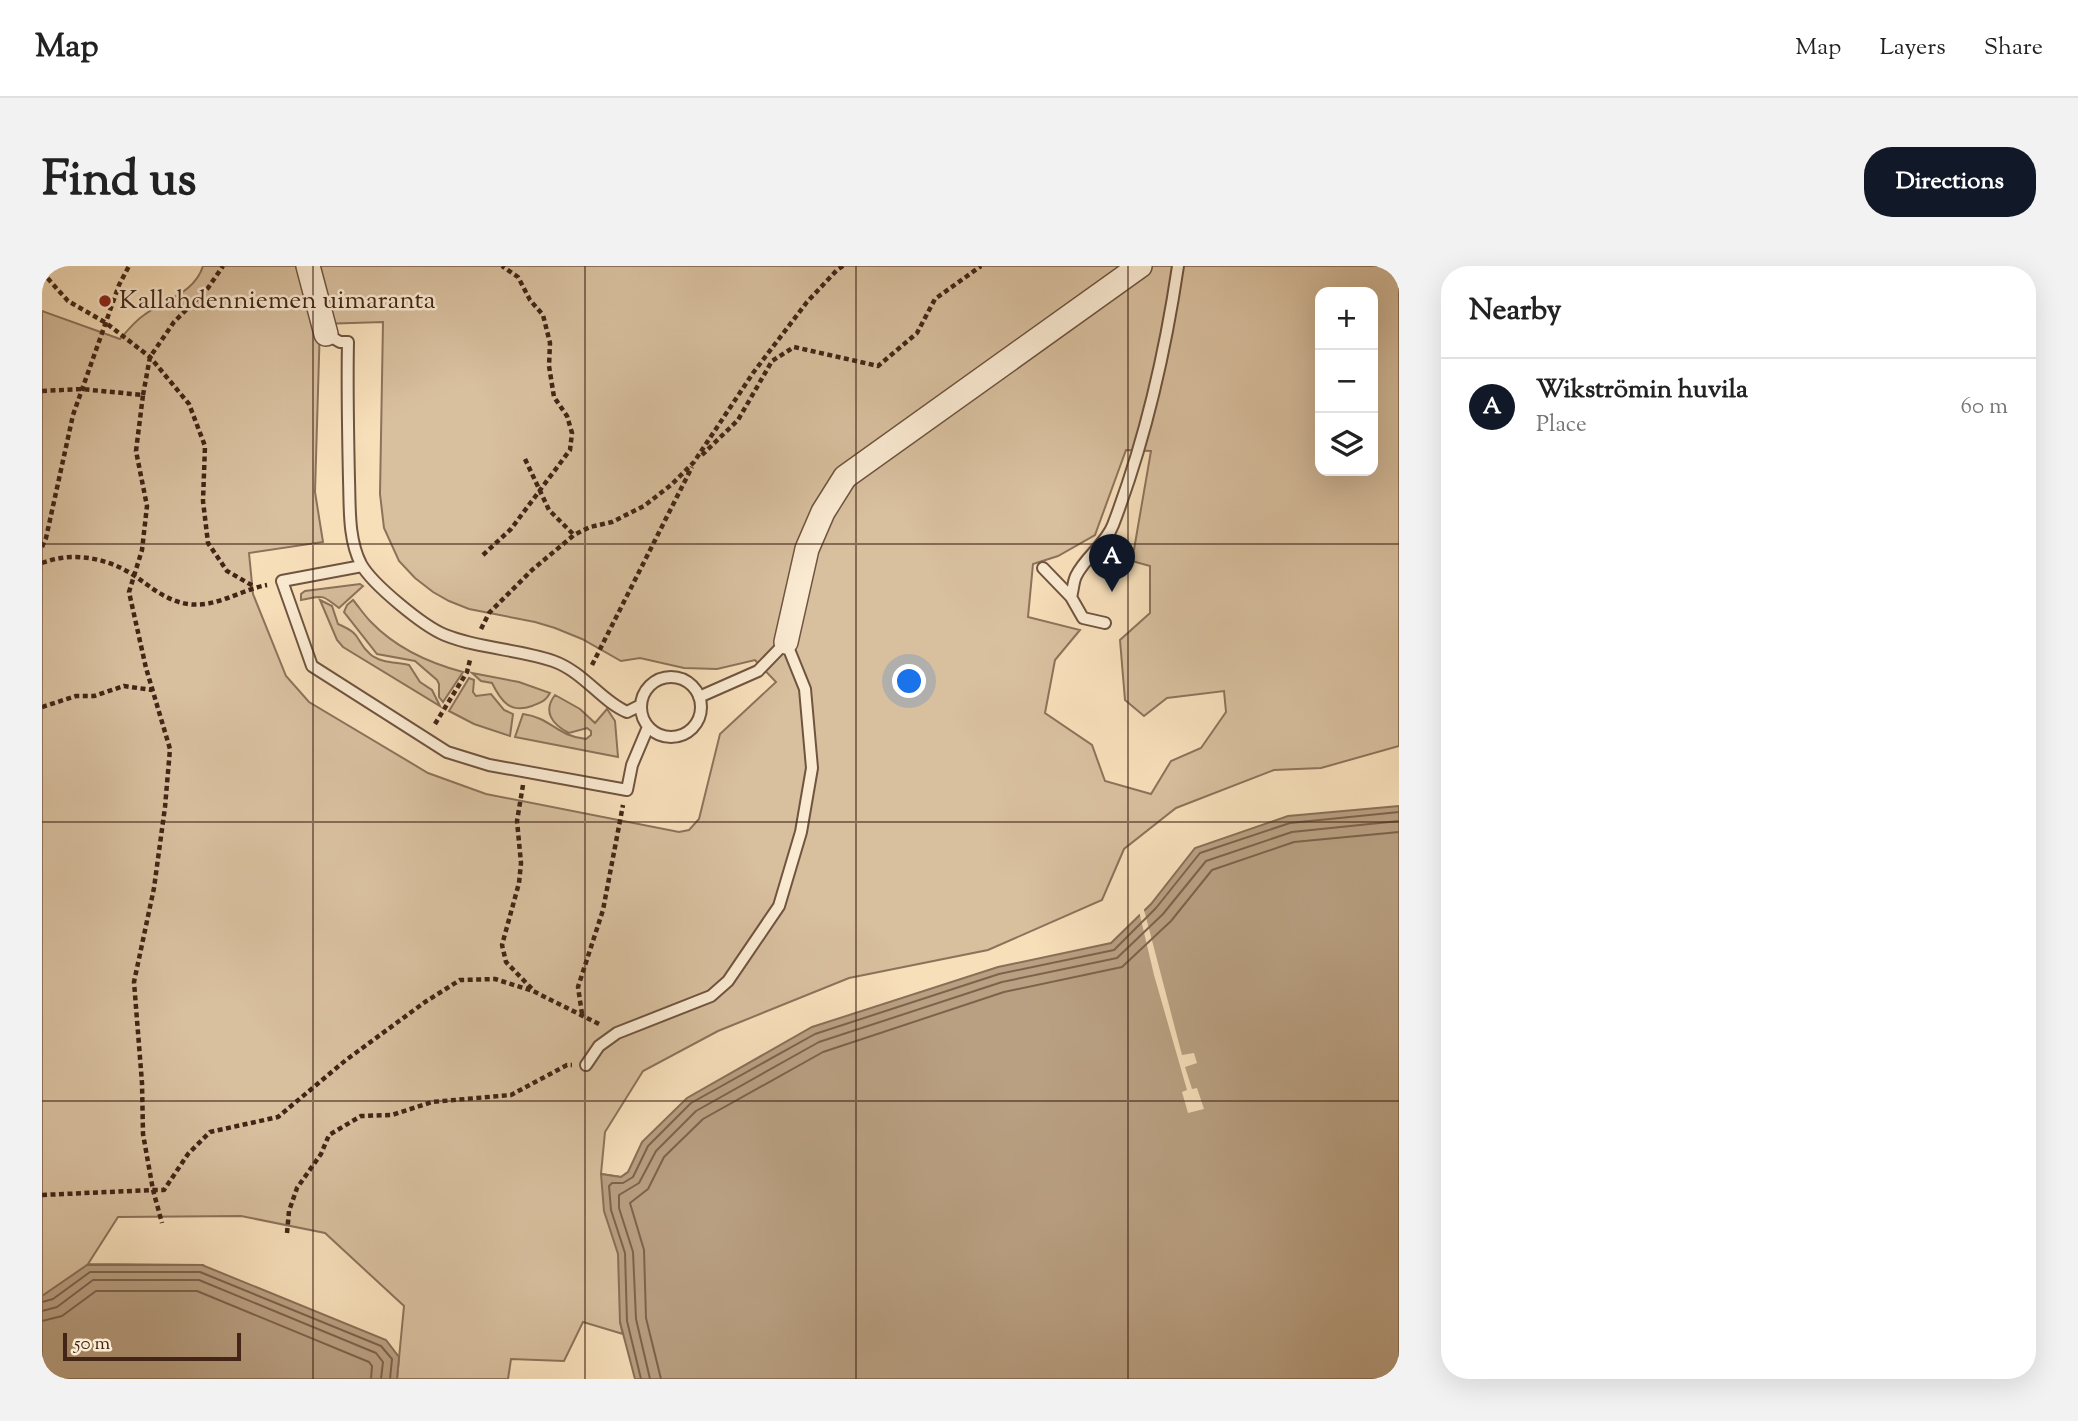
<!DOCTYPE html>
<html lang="en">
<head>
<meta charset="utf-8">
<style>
  :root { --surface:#fff; --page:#f2f2f2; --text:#222; --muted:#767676; --line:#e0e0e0; --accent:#111827 }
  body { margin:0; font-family:"Sorts Mill Goudy",serif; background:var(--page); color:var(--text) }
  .controls { position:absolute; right:21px; top:21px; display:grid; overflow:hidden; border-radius:14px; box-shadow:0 7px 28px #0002 }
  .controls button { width:63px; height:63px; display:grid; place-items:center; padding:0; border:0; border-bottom:2px solid var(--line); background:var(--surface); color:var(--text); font:35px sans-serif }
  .scale { position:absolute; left:21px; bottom:18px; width:178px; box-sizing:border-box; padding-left:7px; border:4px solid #422516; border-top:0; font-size:19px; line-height:24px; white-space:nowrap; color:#422516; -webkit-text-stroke:5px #faead2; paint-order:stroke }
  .you { position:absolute; left:868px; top:416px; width:24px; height:24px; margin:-18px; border:5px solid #fff; border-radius:50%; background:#1a73e8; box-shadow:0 0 0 10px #1a73e833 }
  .badge { display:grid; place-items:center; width:46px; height:46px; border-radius:50%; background:var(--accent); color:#fff; font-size:23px; font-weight:700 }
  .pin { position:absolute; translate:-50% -58px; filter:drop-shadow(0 2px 4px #0008) }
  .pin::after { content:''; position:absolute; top:37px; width:24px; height:21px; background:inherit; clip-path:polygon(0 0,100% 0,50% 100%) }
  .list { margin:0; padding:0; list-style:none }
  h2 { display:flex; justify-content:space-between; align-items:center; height:91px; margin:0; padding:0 28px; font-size:30px }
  h2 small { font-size:23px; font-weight:400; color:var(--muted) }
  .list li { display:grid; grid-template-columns:46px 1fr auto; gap:21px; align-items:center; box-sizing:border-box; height:98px; padding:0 28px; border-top:2px solid var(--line) }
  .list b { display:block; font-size:26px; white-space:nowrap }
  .list p { margin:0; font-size:23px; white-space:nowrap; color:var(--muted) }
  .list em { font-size:23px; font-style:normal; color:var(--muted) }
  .icon { flex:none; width:38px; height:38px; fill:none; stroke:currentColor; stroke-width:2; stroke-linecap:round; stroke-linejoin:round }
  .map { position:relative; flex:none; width:1357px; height:1113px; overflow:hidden; border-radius:28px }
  header { display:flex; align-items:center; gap:42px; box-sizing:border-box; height:98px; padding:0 35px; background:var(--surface); border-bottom:2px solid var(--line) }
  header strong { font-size:33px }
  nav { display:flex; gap:38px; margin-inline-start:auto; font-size:24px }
  .intro { display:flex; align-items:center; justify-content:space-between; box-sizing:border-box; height:168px; padding:0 42px }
  h1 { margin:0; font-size:49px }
  .button { padding:18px 32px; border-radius:28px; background:var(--accent); color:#fff; font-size:24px; font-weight:700 }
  main { display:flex; gap:42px; padding:0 42px }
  aside { flex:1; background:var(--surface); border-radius:28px; box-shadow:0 7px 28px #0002 }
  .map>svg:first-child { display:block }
  .green { fill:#d8bf9e; stroke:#8d725a; stroke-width:2; fill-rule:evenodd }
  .water { fill:#b9a082; stroke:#896f57; stroke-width:2 }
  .pier { fill:#f7dfba }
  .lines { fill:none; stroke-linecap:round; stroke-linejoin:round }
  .shore { stroke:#7e624c; stroke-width:2 }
  .lane-casing { stroke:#6f543f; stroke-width:14 }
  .street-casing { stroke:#6f543f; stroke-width:26 }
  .path { stroke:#422516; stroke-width:4.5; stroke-dasharray:5 3.5; stroke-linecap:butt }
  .lane { stroke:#faead2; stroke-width:10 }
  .street { stroke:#faead2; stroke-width:23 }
  .grid { fill:none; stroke:#422516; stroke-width:2; stroke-opacity:0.55 }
  .poi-dot { fill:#8f2418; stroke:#faead2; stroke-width:2.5 }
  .labels { text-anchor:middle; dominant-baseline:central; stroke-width:5; stroke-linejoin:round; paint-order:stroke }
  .poi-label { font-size:26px; fill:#422516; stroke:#faead2; text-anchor:start }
</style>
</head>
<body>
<header>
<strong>Map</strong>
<nav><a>Map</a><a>Layers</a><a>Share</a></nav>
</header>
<div class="intro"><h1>Find us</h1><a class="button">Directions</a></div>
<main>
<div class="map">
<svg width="1357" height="1113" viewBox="0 0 1357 1113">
  <rect width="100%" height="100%" fill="#f7dfba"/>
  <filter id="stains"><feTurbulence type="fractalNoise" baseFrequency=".00286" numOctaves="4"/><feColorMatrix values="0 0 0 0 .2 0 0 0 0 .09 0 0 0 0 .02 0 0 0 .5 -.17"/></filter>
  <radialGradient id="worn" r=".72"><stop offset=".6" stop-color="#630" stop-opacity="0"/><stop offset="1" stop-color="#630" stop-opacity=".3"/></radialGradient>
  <path class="green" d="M161,0H1357V480L1279,502L1232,504L1134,542L1082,583L1060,634L946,684L807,712L676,765L601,805L563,866L559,908L579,911L586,906L578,1056L581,1068L541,1056L522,1095L469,1093L466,1113H355L362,1040L283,967L199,950L76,951L46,998L160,999L117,1036L0,1075V45L78,73C85,65 93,55 102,49C122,34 153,27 161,0ZM1278,26H1331V205H1278ZM341,56L338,228L342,262L357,295L373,312L391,326L407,335L427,343L493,356L513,362L540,373L579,395L598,392L642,402L675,403L713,394L734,416L678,468L657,553L647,564L637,566L444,528L386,507L267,436L244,410L211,328L207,287L281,276L273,226L278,58ZM1084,184L1109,185L1090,295L1108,300V347L1078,374L1083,434L1102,450L1125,432L1182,425L1184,446L1159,482L1129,495L1109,528L1063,515L1050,479L1003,447L1013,394L1038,364L986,351L991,298L1016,290L1053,269Z
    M318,318L321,320L297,342C278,327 281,330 259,334V328L263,325Z
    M278,334L290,340L296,358C322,369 312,374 328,388C338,397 354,396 367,399L378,416L390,424L398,440L301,381L295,374Z
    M311,334C317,341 322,349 329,356C353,381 387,397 421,406L401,436L397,431V418L395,414L373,395L335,388L302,346L305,339Z
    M430,407L477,416L508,427C503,436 499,436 490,440C468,448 459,435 450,417L439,415Z
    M427,412L432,414L431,426L434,430L449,428L462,444L471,448L468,470L432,458L407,445Z
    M513,429L538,443L553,457L565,443L573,455L576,491L473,471L481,448C510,452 514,470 544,473L549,469V465L545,462L527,467C511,459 500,446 513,429Z"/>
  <path class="water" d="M1357,540V1113H593L578,1056L576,988L562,945L559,908L579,911L586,906L600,876L645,832L770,761L956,701L1069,677L1109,638L1153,582L1246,550Z
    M45,999H160L344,1074L357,1091L355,1113H0V1030Z"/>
  <path class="pier" d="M1101,640L1140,789L1152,787L1155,797L1143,801L1150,823L1155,822L1162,843L1146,847L1140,826L1145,824L1112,709L1097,645Z"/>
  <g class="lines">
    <path class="shore" d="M0,1036L11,1033L48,1006H158L339,1080L350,1093L348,1113
      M0,1045L15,1041L51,1014H157L334,1087L341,1096L339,1113
      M0,1055L20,1050L54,1025H155L327,1096L330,1100L329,1113
      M599,1113L585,1055L583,987L569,944L567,920L570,917H581L591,911L606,880L649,837L773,768L957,708L1072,684L1114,642L1158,587L1248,557L1357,546
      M608,1113L594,1053L591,986L577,942V929L597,917L614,885L654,845L777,776L960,716L1075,692L1121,648L1164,595L1250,566L1357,555
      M619,1113L604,1052L602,984L588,937L606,923L622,891L661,853L781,786L962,726L1080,701L1129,655L1170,604L1252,576L1357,566"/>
    <defs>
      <path id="lane" d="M284,68L298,76H306C305,122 306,168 307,214C308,241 306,273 319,298C330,318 381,360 403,369C438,383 476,383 511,395C542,406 559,435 585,446L599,439
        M320,300L240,315L270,400L405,486L447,499L585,524L590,499L606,461
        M1001,302L1029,331
        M1063,357L1041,352L1029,331C1031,325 1031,316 1034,310C1043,291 1064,278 1071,259C1103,175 1123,88 1136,0
        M599 441a30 30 0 1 1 60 0a30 30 0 1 1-60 0Z
        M544,799L557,780L575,767L669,730L686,715L737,640L759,566L770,502L763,423L744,376L716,405L657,431"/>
      <path id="street" d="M266,0L284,68
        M744,376L765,283L781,246L803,211L1098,0"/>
    </defs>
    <use href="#lane" class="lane-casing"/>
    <use href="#street" class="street-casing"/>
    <path class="path" d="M0,6L26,35L64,57L108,91L147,138L163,180L161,235L166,277L185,305L213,321
      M0,125L39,123L101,129L94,185L105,240L100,284L87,326L104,402L128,483L123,541L112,622L92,716L100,817L101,868L111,924H122L146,888L168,866L236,851L304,794L383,736L418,714L453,713L491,725L559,759
      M101,129L108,91L132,56L166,22L181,0
      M660,189L696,154L730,95L752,81L836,100L875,67L893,33L939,0
      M483,193L507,244L532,269
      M0,281L4,272L31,149L77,19L87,0
      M441,289L469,263L528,184L530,167L525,150L512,131L507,100L508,77L501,49L488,34L476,11L460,0
      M0,297C31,285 66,292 93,310C110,322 125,335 146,338C174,342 198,324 225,319
      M439,363L447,347L490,304L532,269L548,261L570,256L602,240L629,219L652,196L711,107L765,36L795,4L801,0
      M550,399L650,201
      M0,441L34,430H52L82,420L110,424
      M393,458L425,406L428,394
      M481,519L475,555L479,597L477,617L460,679L464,696L491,724
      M540,748L536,721L561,644L581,539
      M0,929L111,924L120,957
      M245,967L247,945L255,922L279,888L287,869L319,850L350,849L390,836L469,829L525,799H530"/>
    <use href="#lane" class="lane"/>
    <use href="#street" class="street"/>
  </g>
  <path class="grid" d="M271,0V1113M543,0V1113M814,0V1113M1086,0V1113M0,278H1357M0,556H1357M0,835H1357"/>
  <circle class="poi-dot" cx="63" cy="35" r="7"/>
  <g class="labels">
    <g class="poi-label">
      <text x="77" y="35">Kallahdenniemen uimaranta</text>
    </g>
  </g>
  <rect width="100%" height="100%" filter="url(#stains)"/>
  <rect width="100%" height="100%" fill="url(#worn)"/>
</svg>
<div class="controls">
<button>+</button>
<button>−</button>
<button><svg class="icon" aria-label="layers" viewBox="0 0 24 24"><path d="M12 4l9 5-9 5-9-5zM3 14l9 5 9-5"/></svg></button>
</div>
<div class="scale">50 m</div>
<div class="you"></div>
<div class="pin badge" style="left:1070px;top:326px">A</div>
</div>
<aside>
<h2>Nearby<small></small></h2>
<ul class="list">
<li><span class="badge">A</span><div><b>Wikströmin huvila</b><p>Place</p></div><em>60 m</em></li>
</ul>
</aside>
</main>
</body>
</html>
